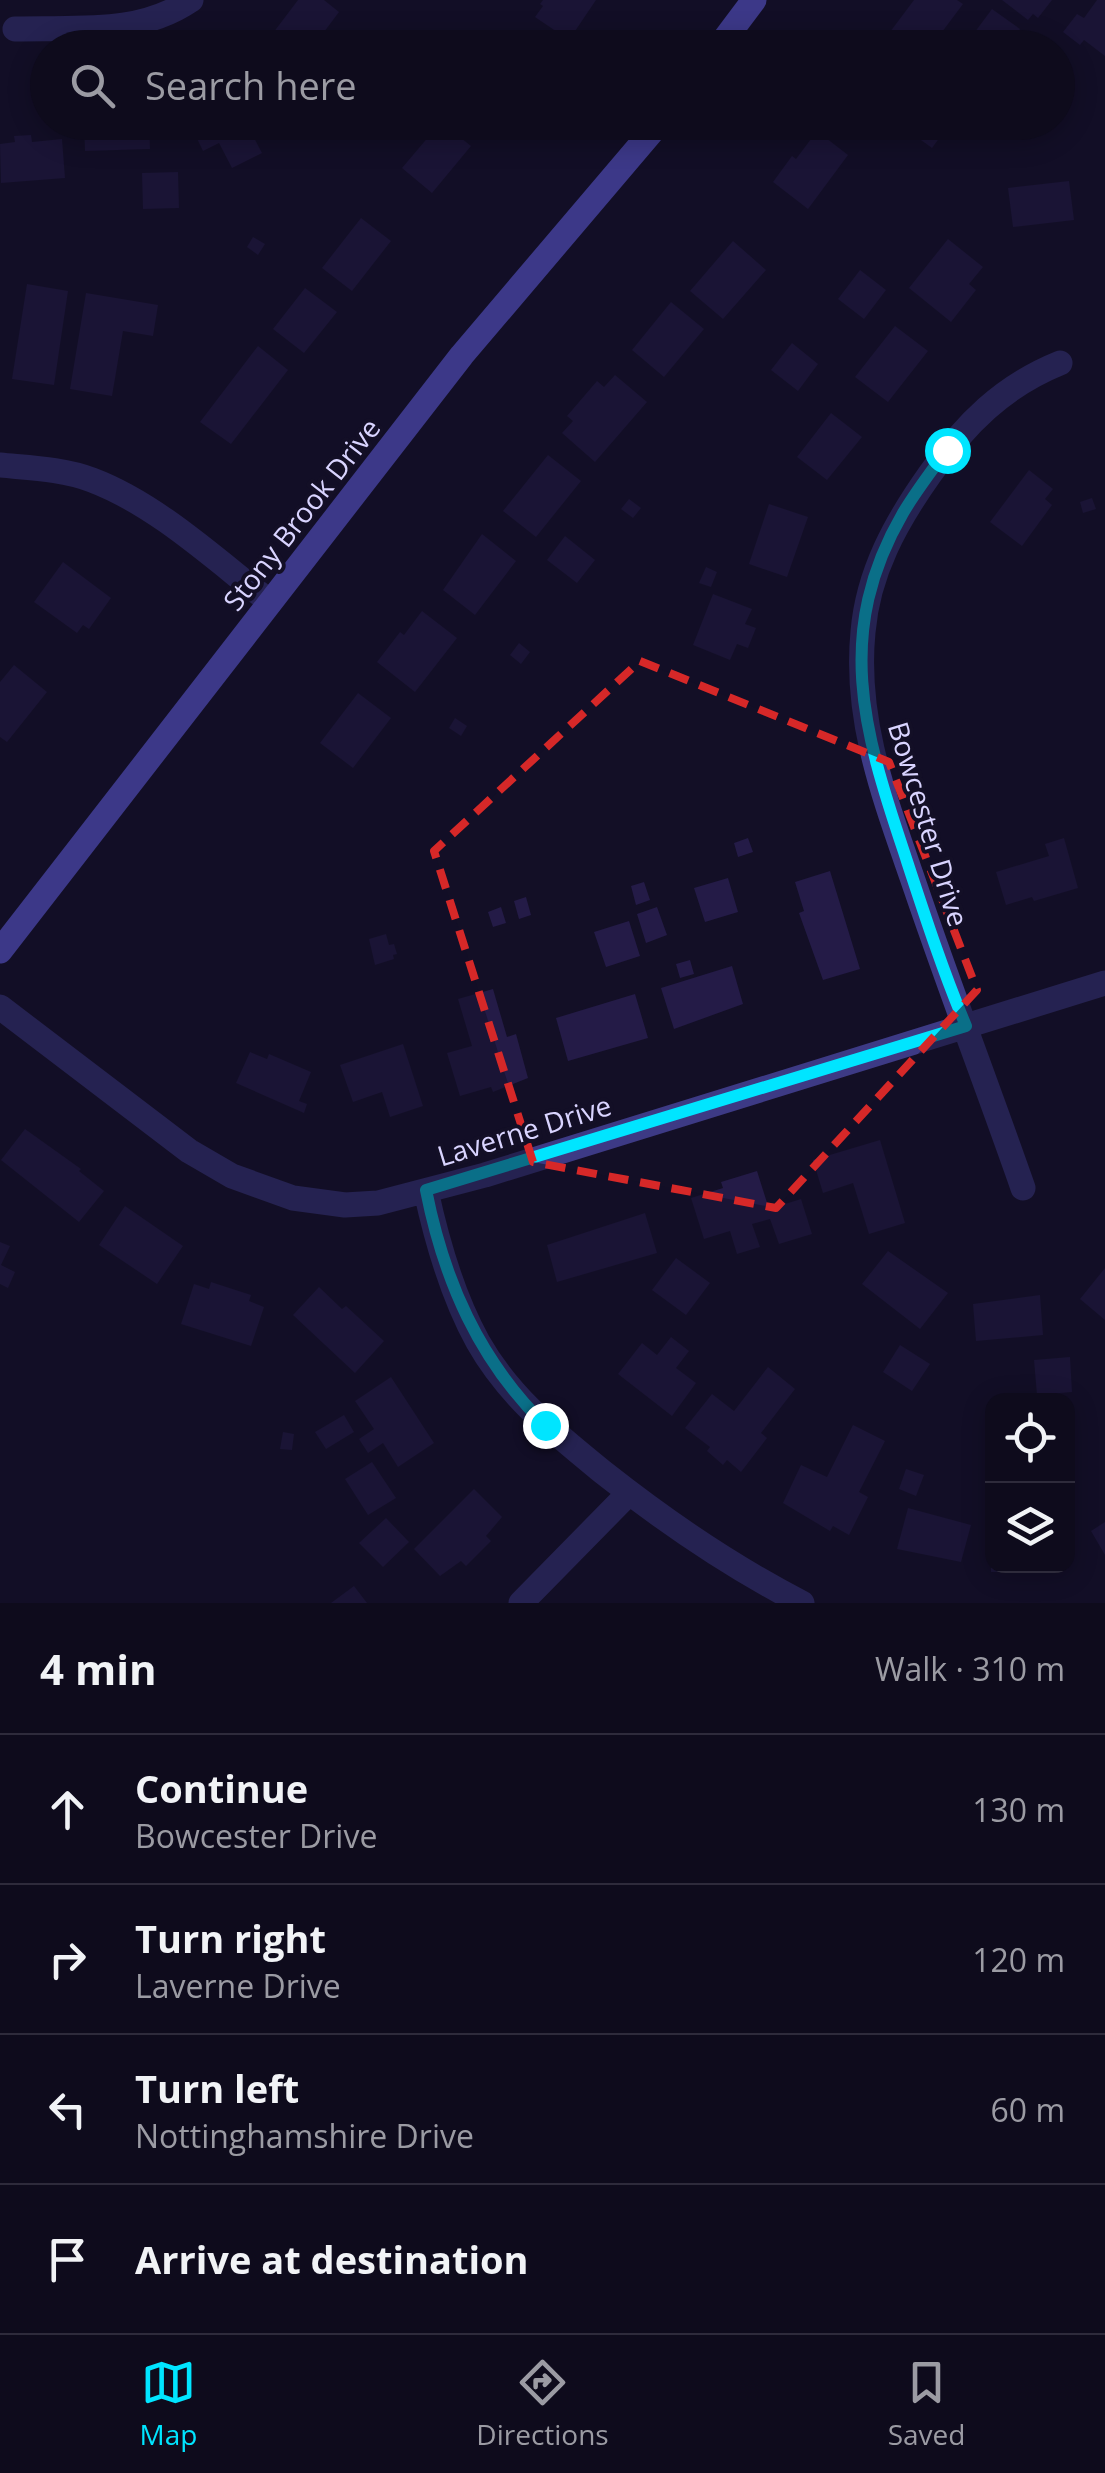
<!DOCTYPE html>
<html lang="en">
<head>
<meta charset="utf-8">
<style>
  :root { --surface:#0e0b1c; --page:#171425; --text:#f1f3f6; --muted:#9b9ba3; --line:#2e2b3b; --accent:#00e5ff }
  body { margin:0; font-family:"Open Sans",sans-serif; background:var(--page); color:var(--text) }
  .controls { position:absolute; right:30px; bottom:30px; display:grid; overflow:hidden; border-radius:20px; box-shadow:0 5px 25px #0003 }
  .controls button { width:90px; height:90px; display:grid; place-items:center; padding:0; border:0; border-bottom:2px solid var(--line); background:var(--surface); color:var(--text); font:50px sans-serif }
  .stop { position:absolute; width:30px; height:30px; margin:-22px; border:8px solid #00e5ff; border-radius:50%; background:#fff }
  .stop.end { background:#00e5ff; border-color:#fff; box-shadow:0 2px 10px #0008 }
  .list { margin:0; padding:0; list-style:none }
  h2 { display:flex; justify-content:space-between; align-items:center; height:130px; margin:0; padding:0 40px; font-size:42px }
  h2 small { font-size:32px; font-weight:400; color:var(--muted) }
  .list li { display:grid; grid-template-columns:65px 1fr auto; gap:30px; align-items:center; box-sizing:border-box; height:150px; padding:0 40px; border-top:2px solid var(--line) }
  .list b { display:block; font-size:38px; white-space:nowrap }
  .list p { margin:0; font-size:32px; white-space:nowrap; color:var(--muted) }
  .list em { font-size:32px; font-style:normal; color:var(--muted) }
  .icon { flex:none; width:55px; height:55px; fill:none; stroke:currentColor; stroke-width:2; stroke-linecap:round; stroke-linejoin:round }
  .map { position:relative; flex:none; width:1105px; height:1603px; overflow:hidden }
  .search { position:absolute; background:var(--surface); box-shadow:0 5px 25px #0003; left:30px; right:30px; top:30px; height:110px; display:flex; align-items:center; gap:25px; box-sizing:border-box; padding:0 35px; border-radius:55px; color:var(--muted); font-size:38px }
  .sheet { height:730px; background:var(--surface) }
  nav { display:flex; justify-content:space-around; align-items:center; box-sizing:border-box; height:140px; border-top:2px solid var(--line); background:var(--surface); font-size:28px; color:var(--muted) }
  nav a { display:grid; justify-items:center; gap:5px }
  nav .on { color:var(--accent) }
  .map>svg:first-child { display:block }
  .building { fill:#241b47 }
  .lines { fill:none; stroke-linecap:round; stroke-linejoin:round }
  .street { stroke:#3d3a85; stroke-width:25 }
  .secondary { stroke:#6f6bff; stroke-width:25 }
  .route { stroke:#00e5ff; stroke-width:12 }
  .marked { fill:none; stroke:#d62828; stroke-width:8; stroke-dasharray:20 12; stroke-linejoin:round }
  .labels { text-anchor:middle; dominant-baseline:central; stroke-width:8; stroke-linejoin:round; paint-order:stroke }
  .street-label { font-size:28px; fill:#d9d4ff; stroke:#130f26 }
</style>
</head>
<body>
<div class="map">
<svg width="1105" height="1603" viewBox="0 0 1105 1603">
  <rect width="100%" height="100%" fill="#130f26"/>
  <path class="building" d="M298,0H324L339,12L312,48H275L267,41Z
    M543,0H596L569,40L535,17L543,6L540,4Z
    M914,0H957L963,4L930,48H894L884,40Z
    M1002,0H1052L1038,18L1033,14L1028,20Z
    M1097,0H1105V56L1084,40L1080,45L1063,32L1077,14L1084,18Z
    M992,9L1020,29L1006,48H971L966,44Z
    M1033,34L1052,48H1024Z
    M84,122H149L150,149L85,151Z
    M189,122H264L250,130L262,153L232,168L219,143L203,151Z
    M441,122L471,146L432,193L402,168Z
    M842,122H872L861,137Z
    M907,122H951L932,148L903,127Z
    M817,131L848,155L808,209L773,182L792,156L796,159Z
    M31,135L32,142L62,139L65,178L1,183L0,144L15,142L14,136Z
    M178,172L179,208L143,209L142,173Z
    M1069,181L1074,220L1013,227L1008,188Z
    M361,218L391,241L352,291L322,268Z
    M253,237L265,244L258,255L247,247Z
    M948,239L983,267L969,284L976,290L951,322L909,288Z
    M733,241L766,270L723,319L690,291Z
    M860,270L886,290L864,319L838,299Z
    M27,284L68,291L54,385L12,379Z
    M305,288L337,312L304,353L273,329Z
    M86,293L158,305L153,336L123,331L112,396L70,389Z
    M671,302L704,329L664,377L632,350Z
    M895,326L928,351L888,402L855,377Z
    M792,343L818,364L798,391L771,370Z
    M258,346L288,370L231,444L200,422Z
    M615,375L647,402L595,462L562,433L573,421L567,416L597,381L604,387Z
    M831,413L862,437L827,480L797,457Z
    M548,455L581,481L536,537L503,511Z
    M1029,470L1053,489L1045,499L1052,505L1022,546L990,522Z
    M1092,498L1096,509L1083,513L1080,502Z
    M629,499L641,508L633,518L621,509Z
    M769,504L808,517L787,577L749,564Z
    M482,534L516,561L475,615L443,590Z
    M565,536L595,560L577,583L547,560Z
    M63,562L111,598L89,629L83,625L77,633L34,602Z
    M706,567L717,572L711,587L699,583Z
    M713,594L752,609L745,624L756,628L748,648L737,644L730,660L693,645Z
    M422,611L457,638L415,692L377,662L400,632L404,635Z
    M519,643L530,652L521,664L510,655Z
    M14,665L47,692L7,742L0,737V682Z
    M358,693L391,718L353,768L320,743Z
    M455,718L467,726L461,736L449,728Z
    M748,838L753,852L738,857L734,843Z
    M1064,838L1078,888L1034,901L1032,897L1006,905L996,872L1049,856L1045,844Z
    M830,871L860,969L823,980L799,913L804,911L795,882Z
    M728,878L738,912L705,922L694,888Z
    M644,882L650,900L636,905L631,886Z
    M526,897L531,915L519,919L514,901Z
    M501,907L506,923L493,927L488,912Z
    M657,907L667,935L646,943L637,914Z
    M629,921L640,956L606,967L594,932Z
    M386,934L389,945L394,944L397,954L393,955L394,959L375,965L369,939Z
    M690,960L694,974L680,978L676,964Z
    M732,966L743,1004L674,1029L661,988Z
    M493,989L507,1037L516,1034L528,1078L493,1092L491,1087L460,1096L447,1053L472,1046L458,999Z
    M635,994L648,1038L568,1061L556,1018Z
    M403,1044L423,1106L390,1117L382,1092L353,1102L340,1065Z
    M250,1052L267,1059L269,1054L311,1072L299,1101L307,1104L304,1113L236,1083Z
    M25,1129L81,1169L79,1171L104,1191L79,1222L1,1160Z
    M880,1140L905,1223L869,1234L853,1183L823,1193L813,1160Z
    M757,1171L769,1209L801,1199L812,1234L779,1244L770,1219L752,1224L760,1247L737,1254L730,1231L704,1239L691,1198L723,1188L721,1182Z
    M125,1206L183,1246L157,1284L99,1245Z
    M645,1213L657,1253L557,1282L547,1245Z
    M0,1242L10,1246L1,1265L15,1272L8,1288L0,1284Z
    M888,1251L948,1293L920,1329L862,1284Z
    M676,1258L710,1283L686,1315L652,1290Z
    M1105,1268V1320L1080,1299Z
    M211,1282L251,1295L249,1301L264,1307L251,1346L181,1324L194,1284L209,1289Z
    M319,1287L342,1309L346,1306L384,1341L355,1373L293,1315Z
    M1040,1295L1043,1335L976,1341L973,1304Z
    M671,1337L689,1351L676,1368L696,1383L672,1416L618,1374L642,1343L657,1355Z
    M900,1345L930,1364L912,1391L883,1372Z
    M1070,1357L1072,1392L1037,1395L1034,1360Z
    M768,1367L795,1389L761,1433L767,1438L741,1472L727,1460L723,1465L707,1451L710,1447L685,1428L712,1394L734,1411Z
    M391,1377L434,1443L398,1467L383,1443L368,1453L359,1439L374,1429L355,1401Z
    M344,1415L354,1432L326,1449L315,1432Z
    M853,1425L885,1441L859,1492L868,1497L849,1535L833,1526L830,1531L783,1503L801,1465L827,1477Z
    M283,1432L294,1434L292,1450L280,1449Z
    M372,1462L396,1498L368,1515L345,1479Z
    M906,1469L924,1475L916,1496L899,1489Z
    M474,1489L502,1517L486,1536L491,1541L466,1566L461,1561L440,1576L414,1549Z
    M908,1508L971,1525L961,1562L897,1549Z
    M386,1518L409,1542L383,1567L359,1543Z
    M1105,1522V1555L1091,1531Z
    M991,1566H1061V1572H991Z
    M354,1586L367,1603H331Z"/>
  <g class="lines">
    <path class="street" d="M15,29C76,27 138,36 191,0
      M0,465C30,468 63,469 92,480C156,504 216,560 270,602
      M0,1007L189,1151L232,1176L293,1198L345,1205L378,1203L485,1175L1105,983
      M1023,1188C988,1088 950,989 916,889C887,804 854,723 863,632C868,572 896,522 930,474C965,424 1003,386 1060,363
      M426,1191C437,1242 452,1295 478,1342C509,1397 556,1434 604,1473C666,1522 732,1567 802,1603
      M521,1603L629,1493"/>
    <path class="secondary" d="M718,48L754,0
      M0,951L462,355L660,122"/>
  </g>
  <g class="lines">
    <path class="route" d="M545,1425C479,1360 444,1281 426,1190L966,1026C942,969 923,910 904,852C863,730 834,632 903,513C916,491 932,470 947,450"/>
  </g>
  <path d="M0 0H1105V1603H0ZM640,661L889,762L977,990L776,1208L533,1162L434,851Z" fill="#130f26" fill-opacity=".55" fill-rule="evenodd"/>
  <path class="marked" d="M640,661L889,762L977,990L776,1208L533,1162L434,851Z"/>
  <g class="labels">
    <g class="street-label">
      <text transform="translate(301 514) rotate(-52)">Stony Brook Drive</text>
      <text transform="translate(929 824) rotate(73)">Bowcester Drive</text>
      <text transform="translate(524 1130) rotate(-17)">Laverne Drive</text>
    </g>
  </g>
</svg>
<div class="controls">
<button><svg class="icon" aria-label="locate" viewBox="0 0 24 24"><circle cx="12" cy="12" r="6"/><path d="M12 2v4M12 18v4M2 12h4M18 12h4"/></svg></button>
<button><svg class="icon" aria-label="layers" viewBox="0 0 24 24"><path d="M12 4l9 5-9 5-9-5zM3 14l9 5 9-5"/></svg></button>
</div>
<div class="stop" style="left:947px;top:450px"></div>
<div class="stop end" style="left:545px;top:1425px"></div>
<div class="search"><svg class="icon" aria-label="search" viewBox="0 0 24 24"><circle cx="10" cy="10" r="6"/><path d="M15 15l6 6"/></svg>Search here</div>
</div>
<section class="sheet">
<h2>4 min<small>Walk · 310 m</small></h2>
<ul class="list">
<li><svg class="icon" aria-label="ahead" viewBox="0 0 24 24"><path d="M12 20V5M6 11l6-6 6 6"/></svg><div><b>Continue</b><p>Bowcester Drive</p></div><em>130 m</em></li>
<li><svg class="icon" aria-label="right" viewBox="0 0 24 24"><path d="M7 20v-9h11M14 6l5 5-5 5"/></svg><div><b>Turn right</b><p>Laverne Drive</p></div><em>120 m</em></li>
<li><svg class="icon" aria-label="left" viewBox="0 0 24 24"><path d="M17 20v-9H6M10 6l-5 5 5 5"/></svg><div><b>Turn left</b><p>Nottinghamshire Drive</p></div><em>60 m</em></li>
<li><svg class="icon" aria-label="arrive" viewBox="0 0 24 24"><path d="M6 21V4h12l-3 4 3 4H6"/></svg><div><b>Arrive at destination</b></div></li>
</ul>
</section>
<nav>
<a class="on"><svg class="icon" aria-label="map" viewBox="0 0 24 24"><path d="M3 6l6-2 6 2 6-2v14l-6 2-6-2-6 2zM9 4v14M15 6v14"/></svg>Map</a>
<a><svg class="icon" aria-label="directions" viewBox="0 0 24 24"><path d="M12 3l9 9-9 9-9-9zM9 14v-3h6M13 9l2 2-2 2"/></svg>Directions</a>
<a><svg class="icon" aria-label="saved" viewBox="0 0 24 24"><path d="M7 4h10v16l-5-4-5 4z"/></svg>Saved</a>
</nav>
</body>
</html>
